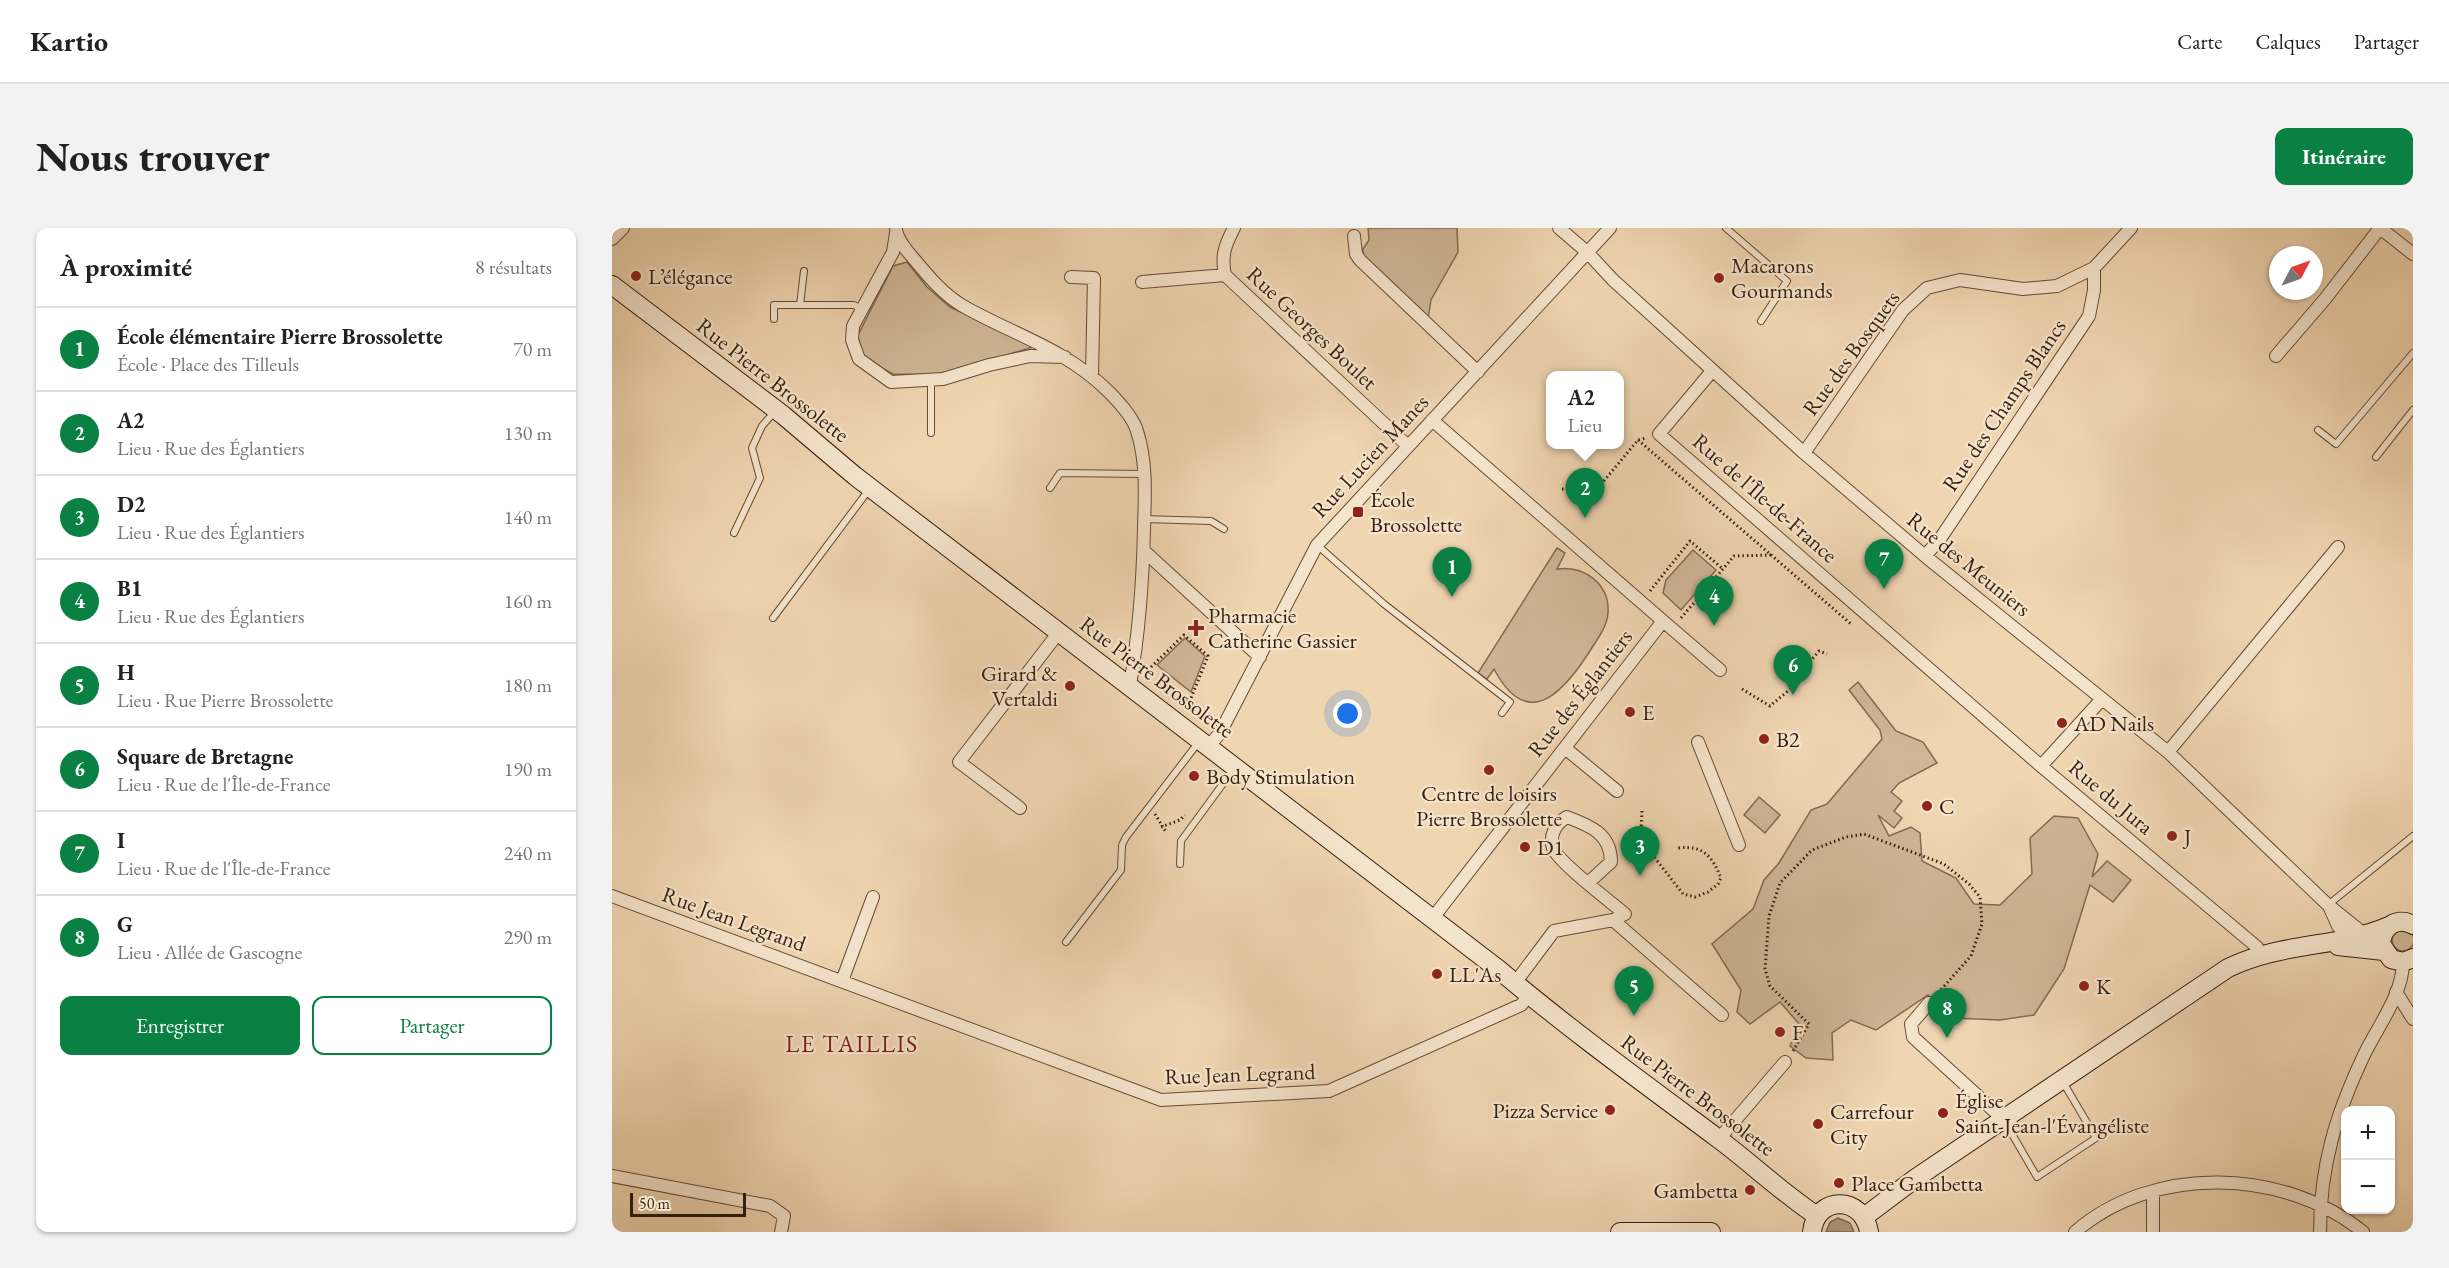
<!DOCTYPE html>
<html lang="fr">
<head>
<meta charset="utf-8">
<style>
  :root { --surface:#fff; --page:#f2f2f2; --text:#222; --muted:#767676; --line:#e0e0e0; --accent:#0b8043 }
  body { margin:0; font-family:"EB Garamond",serif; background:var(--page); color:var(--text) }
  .controls { position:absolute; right:18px; bottom:18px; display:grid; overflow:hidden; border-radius:12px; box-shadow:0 2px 4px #0004 }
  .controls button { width:54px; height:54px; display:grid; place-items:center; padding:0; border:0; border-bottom:2px solid var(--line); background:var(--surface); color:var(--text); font:30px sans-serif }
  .compass { position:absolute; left:1657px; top:18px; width:54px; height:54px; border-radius:50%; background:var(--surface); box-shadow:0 2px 4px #0004; rotate:49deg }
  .scale { position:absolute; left:18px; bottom:15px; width:116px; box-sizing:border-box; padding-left:6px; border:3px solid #351f0d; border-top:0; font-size:16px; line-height:21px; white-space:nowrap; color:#351f0d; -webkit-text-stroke:4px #f5e4cc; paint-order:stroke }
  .you { position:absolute; left:736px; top:486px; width:21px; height:21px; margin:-15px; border:4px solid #fff; border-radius:50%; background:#1a73e8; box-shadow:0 0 0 9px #1a73e833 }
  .badge { display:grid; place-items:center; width:39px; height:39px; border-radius:50%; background:var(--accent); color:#fff; font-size:20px; font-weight:700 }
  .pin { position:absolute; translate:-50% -50px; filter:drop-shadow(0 2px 3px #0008) }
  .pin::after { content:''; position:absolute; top:32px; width:21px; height:18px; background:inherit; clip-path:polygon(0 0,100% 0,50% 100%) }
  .popup { position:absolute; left:934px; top:143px; width:78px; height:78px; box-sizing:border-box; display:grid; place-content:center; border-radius:12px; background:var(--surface); filter:drop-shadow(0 2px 4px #0005); font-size:20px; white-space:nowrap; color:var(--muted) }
  .popup b { font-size:22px; color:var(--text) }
  .popup::after { content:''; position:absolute; left:50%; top:100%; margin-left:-12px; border:12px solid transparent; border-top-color:var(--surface) }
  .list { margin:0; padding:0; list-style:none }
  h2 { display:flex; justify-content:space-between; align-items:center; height:78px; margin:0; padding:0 24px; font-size:26px }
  h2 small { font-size:20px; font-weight:400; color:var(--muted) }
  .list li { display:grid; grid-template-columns:39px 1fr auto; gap:18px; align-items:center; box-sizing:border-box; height:84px; padding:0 24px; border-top:2px solid var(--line) }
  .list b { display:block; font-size:22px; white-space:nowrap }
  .list p { margin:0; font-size:20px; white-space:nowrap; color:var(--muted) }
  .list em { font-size:20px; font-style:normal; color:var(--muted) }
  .actions { display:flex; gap:12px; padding:18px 24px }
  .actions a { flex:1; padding:14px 0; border:2px solid var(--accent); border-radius:12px; text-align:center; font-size:21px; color:var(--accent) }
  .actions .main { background:var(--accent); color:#fff }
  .map { position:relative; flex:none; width:1801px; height:1004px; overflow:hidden; border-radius:12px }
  header { display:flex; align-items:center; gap:36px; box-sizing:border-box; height:84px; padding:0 30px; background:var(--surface); border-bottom:2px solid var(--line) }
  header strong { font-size:28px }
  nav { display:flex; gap:33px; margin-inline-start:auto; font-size:21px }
  .intro { display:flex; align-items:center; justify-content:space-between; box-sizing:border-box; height:144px; padding:0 36px }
  h1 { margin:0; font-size:42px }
  .button { padding:15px 27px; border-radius:12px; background:var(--accent); color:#fff; font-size:21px; font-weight:700 }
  main { display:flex; gap:36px; padding:0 36px }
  aside { flex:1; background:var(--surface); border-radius:12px; box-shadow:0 2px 4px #0004 }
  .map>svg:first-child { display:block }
  .green { fill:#d0b695; stroke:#826a51; stroke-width:1.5 }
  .water { fill:#b09779; stroke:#7f674e; stroke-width:1.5 }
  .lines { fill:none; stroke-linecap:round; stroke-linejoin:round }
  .lane-casing { stroke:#644c36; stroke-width:8 }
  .street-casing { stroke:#644c36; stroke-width:14 }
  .secondary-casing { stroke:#351f0d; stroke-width:20 }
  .path { stroke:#351f0d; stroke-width:3; stroke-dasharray:1.5 3; stroke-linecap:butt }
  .lane { stroke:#f5e4cc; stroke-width:6 }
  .street { stroke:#f5e4cc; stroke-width:12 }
  .secondary { stroke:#f5e4cc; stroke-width:18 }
  .poi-dot { fill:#8f2418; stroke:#f5e4cc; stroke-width:2 }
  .labels { text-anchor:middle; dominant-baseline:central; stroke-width:4.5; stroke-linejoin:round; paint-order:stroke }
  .poi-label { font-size:22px; fill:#351f0d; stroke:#f5e4cc; text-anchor:start }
  .street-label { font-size:22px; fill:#351f0d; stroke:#f5e4cc }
  .neighbourhood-label { font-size:24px; letter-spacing:1.5px; fill:#7a1f14; stroke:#f5e4cc }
</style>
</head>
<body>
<header>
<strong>Kartio</strong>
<nav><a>Carte</a><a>Calques</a><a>Partager</a></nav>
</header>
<div class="intro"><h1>Nous trouver</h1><a class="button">Itinéraire</a></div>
<main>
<aside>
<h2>À proximité<small>8 résultats</small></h2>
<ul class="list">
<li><span class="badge">1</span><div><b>École élémentaire Pierre Brossolette</b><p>École · Place des Tilleuls</p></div><em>70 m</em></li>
<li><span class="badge">2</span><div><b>A2</b><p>Lieu · Rue des Églantiers</p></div><em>130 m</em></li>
<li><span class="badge">3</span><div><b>D2</b><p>Lieu · Rue des Églantiers</p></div><em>140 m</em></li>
<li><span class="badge">4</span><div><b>B1</b><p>Lieu · Rue des Églantiers</p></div><em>160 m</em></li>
<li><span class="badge">5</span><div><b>H</b><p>Lieu · Rue Pierre Brossolette</p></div><em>180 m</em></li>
<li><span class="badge">6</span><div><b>Square de Bretagne</b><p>Lieu · Rue de l'Île-de-France</p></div><em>190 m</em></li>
<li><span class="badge">7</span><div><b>I</b><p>Lieu · Rue de l'Île-de-France</p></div><em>240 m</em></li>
<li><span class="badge">8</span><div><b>G</b><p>Lieu · Allée de Gascogne</p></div><em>290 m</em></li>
</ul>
<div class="actions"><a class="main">Enregistrer</a><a>Partager</a></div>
</aside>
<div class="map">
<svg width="1801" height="1004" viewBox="0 0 1801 1004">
  <rect width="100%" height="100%" fill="#f0d5b1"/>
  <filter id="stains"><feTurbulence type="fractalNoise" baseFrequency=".00333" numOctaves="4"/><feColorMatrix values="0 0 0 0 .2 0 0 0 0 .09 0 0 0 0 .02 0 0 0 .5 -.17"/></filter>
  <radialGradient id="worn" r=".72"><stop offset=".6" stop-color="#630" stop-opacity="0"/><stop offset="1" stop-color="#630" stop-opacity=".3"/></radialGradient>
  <path class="green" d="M756,0H845L846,24L819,72L816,91L751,27V21L757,12Z
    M295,34L315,59L338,79L424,118L330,147L281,146L256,133L248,123L246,107L281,38Z
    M945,320L953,325L945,341C972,337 998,356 996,385C995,400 983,414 976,426C949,467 915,503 882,441L875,451L866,445Z
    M1081,322L1104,342L1069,382L1051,365L1054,352Z
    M573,410L593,428L579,464L545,437Z
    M1246,454L1284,503L1311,514L1325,535L1287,555L1279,564L1290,573L1282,583L1290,590L1282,600L1266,587L1277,608L1299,599L1308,605L1310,633L1344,650L1362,676L1388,677L1420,646L1418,610L1442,588L1466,590L1486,626L1480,649L1495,633L1519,652L1501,674L1478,657L1452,741L1422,787L1388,792L1341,790L1316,767L1264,802L1239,792L1220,805L1221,832L1194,830L1178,818L1188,797L1168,774L1138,796L1125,784L1129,762L1100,716L1141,681L1152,652L1167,635L1199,582L1215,576L1270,511L1268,502L1237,462Z
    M1147,569L1168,587L1153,605L1132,587Z
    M1780 712a11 11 0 1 1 22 0a11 11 0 1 1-22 0Z"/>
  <path class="water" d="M1226,990L1238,995L1242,1004H1214L1218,994Z"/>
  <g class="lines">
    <defs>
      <path id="lane" d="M1114,0L1175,53L1149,93
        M188,77L192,43
        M162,91V77H242L250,81
        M319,152V205
        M1706,202L1724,216L1801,125
        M1764,229L1801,182
        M438,260L448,245L532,246
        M532,291L599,293L612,301
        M122,305L148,250L140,220L150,198L164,182
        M705,317L772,376L898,474L890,485
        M161,390L256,263
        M568,636L569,613L621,542
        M1716,677L1801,608
        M454,714L509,642L510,617L514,609L586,515
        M1393,894L1425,949L1484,910L1451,854"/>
      <path id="street" d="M284,0C284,11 295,23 302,31C316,48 332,67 351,78C402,107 452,120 496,163C507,174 521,189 525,203C535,234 533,267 532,299C531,352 527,405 518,457
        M622,0C613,17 609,28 613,47L796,218
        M947,0L975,24L1001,52L1192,225L1313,328L1556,524L1716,677L1752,706
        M1768,0L1801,26
        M284,5L281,24L241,98L240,112L247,131L279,154L331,151L377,137L418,128L453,129
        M742,8L744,26L748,32L866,144
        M0,11L11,0
        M459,49L482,50L480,148
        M530,54L613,47
        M1664,128L1713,71L1768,0
        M1100,143L1047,206L1429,538L1645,719L1648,727
        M820,192L1051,393L820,691
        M1192,225L1291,82L1315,60L1348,52L1411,61L1445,58L1482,40L1519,0
        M532,323L648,429
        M1313,328L1328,311L1477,88L1482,62V40
        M1051,393L1108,442
        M1086,514L1127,617
        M597,518L608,505L705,317L998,0
        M953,520L1005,563
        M1556,524L1726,319
        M1429,538L1490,471
        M408,580L347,534L447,404
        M977,654L999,634C999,606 979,598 955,589C944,595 937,607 941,620C946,634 999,674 1013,686L1001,692
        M0,668L549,872L717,863L909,777L917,768
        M1718,680L1726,698L1739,714
        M230,753L261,669
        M903,755L942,703L1001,692L1110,787
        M1784,764L1801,791
        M1317,775L1299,796L1301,809L1391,891
        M1107,911L1173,834
        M0,948L158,978L172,988L169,1004
        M1463,1004C1541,936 1672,940 1751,1004
        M1541,1004V965
        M1708,1004C1708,938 1724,886 1752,827C1766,798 1791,766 1791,734"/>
      <path id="secondary" d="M0,57L171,187L243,248L886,741C956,800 1030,854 1104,909C1138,934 1169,964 1205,988
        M1801,697C1785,688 1770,699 1769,716L1779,731L1791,734L1801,730
        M1726,718L1772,723
        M1252,989L1304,950L1616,740C1669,714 1726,720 1777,698
        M1008,1004H1099
        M1200,1004C1204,967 1251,967 1257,1004"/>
    </defs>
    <use href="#lane" class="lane-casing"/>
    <use href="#street" class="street-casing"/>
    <use href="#secondary" class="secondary-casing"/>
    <path class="path" d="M1026,212L1239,396
      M950,261L986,260L1026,212L1034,210
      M1038,363L1078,313L1111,341
      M1069,390L1122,328L1160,327
      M539,439L572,407L596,428L579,470
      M1130,461L1158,478L1189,452V444L1207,423L1215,426
      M1030,583L1029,601L1035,619
      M543,586L554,604
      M549,599L568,592L573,587
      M1012,624L1020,619L1036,621L1071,666L1083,669L1096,664L1106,656L1109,650C1100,628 1091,617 1066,620
      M1181,823L1197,796L1158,758L1153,741L1157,688L1168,655L1200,622L1234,609L1252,606L1332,636L1357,656L1368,669L1370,696L1359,728L1326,765"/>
    <use href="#lane" class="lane"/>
    <use href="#street" class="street"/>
    <use href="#secondary" class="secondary"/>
  </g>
  <g class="poi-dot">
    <circle cx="24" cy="48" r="6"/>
    <circle cx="1107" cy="50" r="6"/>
    <rect x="740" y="278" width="12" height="12" rx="3"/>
    <path d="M581 391h6v6h6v6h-6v6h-6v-6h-6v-6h6z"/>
    <circle cx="458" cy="458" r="6"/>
    <circle cx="1018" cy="484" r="6"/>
    <circle cx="1450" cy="495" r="6"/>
    <circle cx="1152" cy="511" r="6"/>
    <circle cx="877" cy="542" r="6"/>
    <circle cx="582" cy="548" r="6"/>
    <circle cx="1315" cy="578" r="6"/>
    <circle cx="1560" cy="608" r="6"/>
    <circle cx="913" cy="619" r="6"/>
    <circle cx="825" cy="746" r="6"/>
    <circle cx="1472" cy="758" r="6"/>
    <circle cx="1168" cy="804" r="6"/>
    <circle cx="998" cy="882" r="6"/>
    <circle cx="1331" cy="885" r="6"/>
    <circle cx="1206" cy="896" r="6"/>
    <circle cx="1227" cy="955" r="6"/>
    <circle cx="1138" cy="962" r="6"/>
  </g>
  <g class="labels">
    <g class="poi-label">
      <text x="1119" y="37">Macarons<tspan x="1119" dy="25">Gourmands</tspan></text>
      <text x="36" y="48">L’élégance</text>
      <text x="758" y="271">École<tspan x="758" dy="25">Brossolette</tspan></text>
      <text x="596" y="387">Pharmacie<tspan x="596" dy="25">Catherine Gassier</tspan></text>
      <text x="446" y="445" text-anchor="end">Girard &amp;<tspan x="446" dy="25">Vertaldi</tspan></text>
      <text x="1030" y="484">E</text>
      <text x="1462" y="495">AD Nails</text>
      <text x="1164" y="511">B2</text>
      <text x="594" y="548">Body Stimulation</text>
      <text x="877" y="565" text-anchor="middle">Centre de loisirs<tspan x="877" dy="25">Pierre Brossolette</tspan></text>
      <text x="1327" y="578">C</text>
      <text x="1572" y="608">J</text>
      <text x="925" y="619">D1</text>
      <text x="837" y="746">LL'As</text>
      <text x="1484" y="758">K</text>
      <text x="1180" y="804">F</text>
      <text x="1343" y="872">Église<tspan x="1343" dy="25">Saint-Jean-l'Évangéliste</tspan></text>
      <text x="986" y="882" text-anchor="end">Pizza Service</text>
      <text x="1218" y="883">Carrefour<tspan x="1218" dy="25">City</tspan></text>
      <text x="1239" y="955">Place Gambetta</text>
      <text x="1126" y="962" text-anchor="end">Gambetta</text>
    </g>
    <g class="street-label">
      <text transform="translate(700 100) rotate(43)">Rue Georges Boulet</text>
      <text transform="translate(1239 125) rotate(-54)">Rue des Bosquets</text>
      <text transform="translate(161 152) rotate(38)">Rue Pierre Brossolette</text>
      <text transform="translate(1392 177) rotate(-56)">Rue des Champs Blancs</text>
      <text transform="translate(758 228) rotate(-47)">Rue Lucien Manes</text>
      <text transform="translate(1153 270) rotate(41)">Rue de l'Île-de-France</text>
      <text transform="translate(1357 336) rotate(39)">Rue des Meuniers</text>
      <text transform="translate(545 449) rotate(37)">Rue Pierre Brossolette</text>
      <text transform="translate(968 465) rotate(-52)">Rue des Églantiers</text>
      <text transform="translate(1499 569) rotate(40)">Rue du Jura</text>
      <text transform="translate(122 691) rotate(20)">Rue Jean Legrand</text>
      <text transform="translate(628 846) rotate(-2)">Rue Jean Legrand</text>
      <text transform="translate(1086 867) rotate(37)">Rue Pierre Brossolette</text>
    </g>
    <g class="neighbourhood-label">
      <text x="240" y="815">LE TAILLIS</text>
    </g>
  </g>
  <rect width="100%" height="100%" filter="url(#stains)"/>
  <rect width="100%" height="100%" fill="url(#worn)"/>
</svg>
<div class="controls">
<button>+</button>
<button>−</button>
</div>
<svg class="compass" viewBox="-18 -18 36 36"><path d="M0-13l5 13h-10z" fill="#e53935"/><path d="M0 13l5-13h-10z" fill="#767676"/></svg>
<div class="scale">50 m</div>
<div class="you"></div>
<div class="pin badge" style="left:840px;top:369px">1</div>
<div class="pin badge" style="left:973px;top:290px">2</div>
<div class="popup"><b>A2</b>Lieu</div>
<div class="pin badge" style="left:1028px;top:648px">3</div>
<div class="pin badge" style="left:1102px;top:398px">4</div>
<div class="pin badge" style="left:1022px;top:788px">5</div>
<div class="pin badge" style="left:1181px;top:467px">6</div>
<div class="pin badge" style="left:1272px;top:361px">7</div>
<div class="pin badge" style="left:1335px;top:810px">8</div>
</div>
</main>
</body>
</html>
